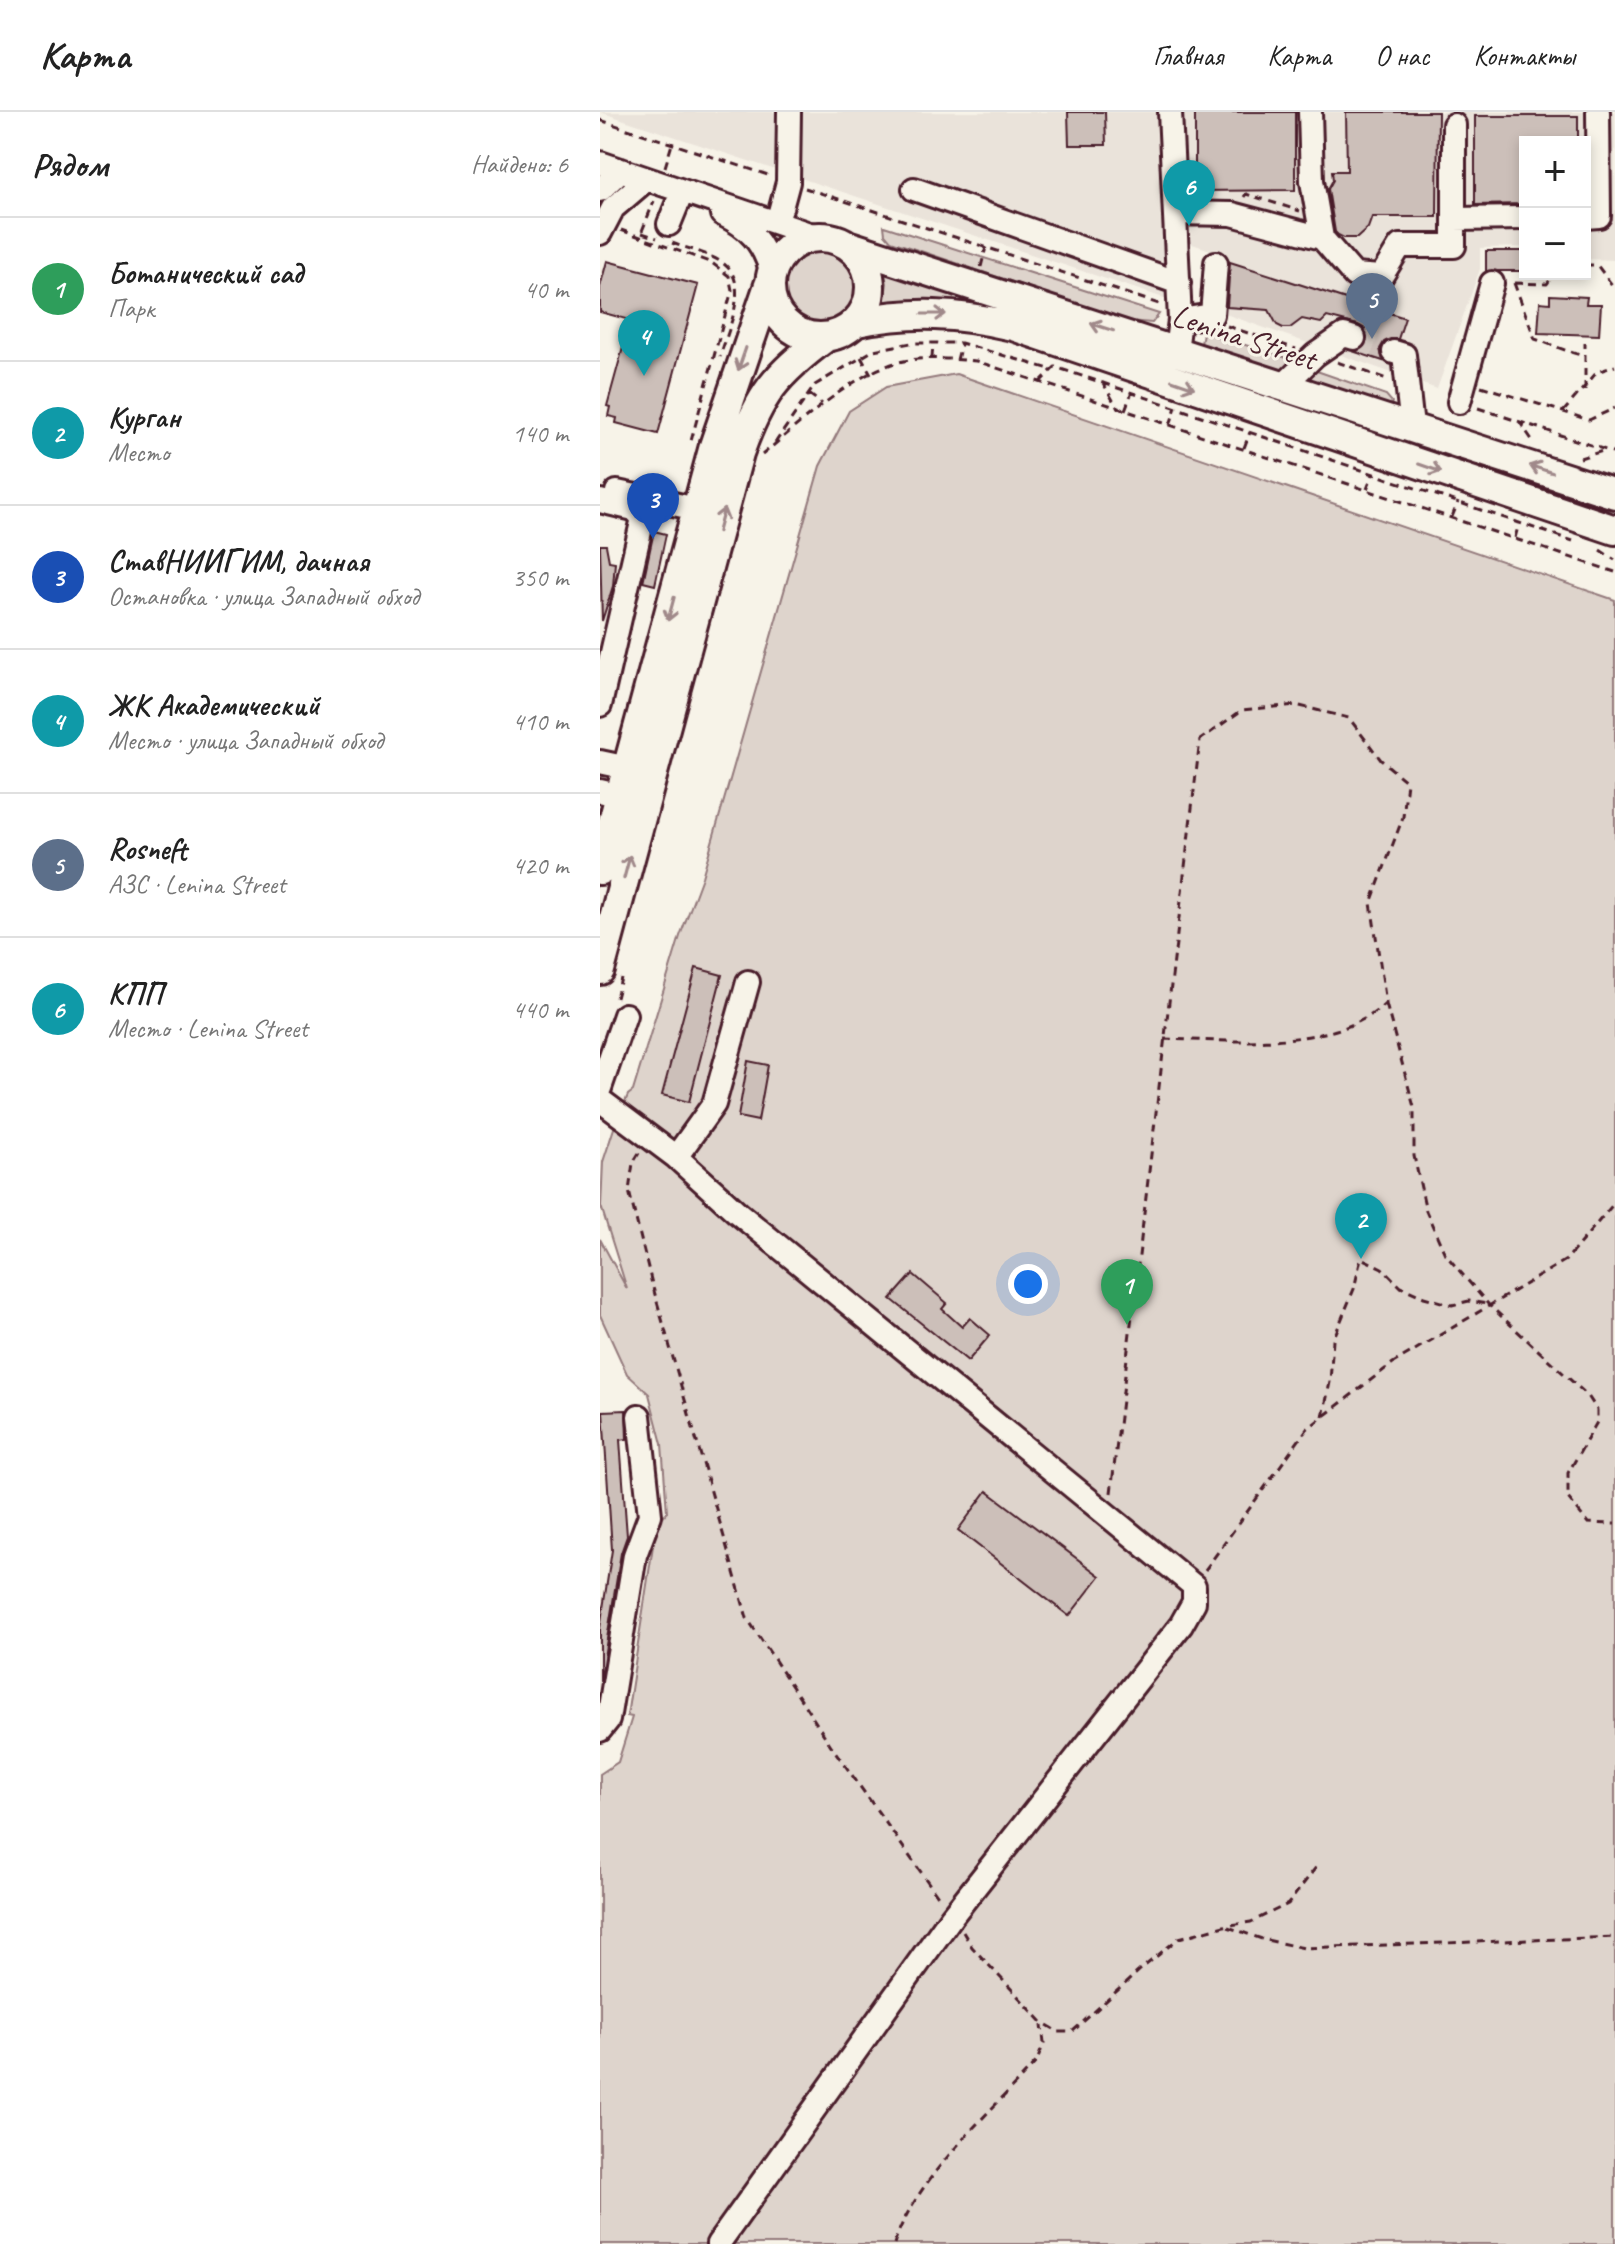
<!DOCTYPE html>
<html lang="ru">
<head>
<meta charset="utf-8">
<style>
  :root { --surface:#fff; --page:#f2f2f2; --text:#222; --muted:#767676; --line:#e0e0e0; --accent:#1f6fb2 }
  body { margin:0; font-family:Caveat,sans-serif; background:var(--page); color:var(--text) }
  .controls { position:absolute; right:24px; top:24px; display:grid; overflow:hidden; border-radius:0px; box-shadow:0 4px 12px #0003 }
  .controls button { width:72px; height:72px; display:grid; place-items:center; padding:0; border:0; border-bottom:2px solid var(--line); background:var(--surface); color:var(--text); font:40px sans-serif }
  .you { position:absolute; left:428px; top:1172px; width:28px; height:28px; margin:-20px; border:6px solid #fff; border-radius:50%; background:#1a73e8; box-shadow:0 0 0 12px #1a73e833 }
  .badge { display:grid; place-items:center; width:52px; height:52px; border-radius:50%; background:var(--accent); color:#fff; font-size:26px; font-weight:700 }
  .pin { position:absolute; translate:-50% -66px; filter:drop-shadow(0 2px 4px #0008) }
  .pin::after { content:''; position:absolute; top:42px; width:28px; height:24px; background:inherit; clip-path:polygon(0 0,100% 0,50% 100%) }
  .list { margin:0; padding:0; list-style:none }
  h2 { display:flex; justify-content:space-between; align-items:center; height:104px; margin:0; padding:0 32px; font-size:34px }
  h2 small { font-size:26px; font-weight:400; color:var(--muted) }
  .list li { display:grid; grid-template-columns:52px 1fr auto; gap:24px; align-items:center; box-sizing:border-box; height:144px; padding:0 32px; border-top:2px solid var(--line) }
  .list b { display:block; font-size:30px; white-space:nowrap }
  .list p { margin:0; font-size:26px; white-space:nowrap; color:var(--muted) }
  .list em { font-size:26px; font-style:normal; color:var(--muted) }
  .map { position:relative; flex:none; width:1015px; height:2132px; overflow:hidden }
  header { display:flex; align-items:center; gap:48px; box-sizing:border-box; height:112px; padding:0 40px; background:var(--surface); border-bottom:2px solid var(--line) }
  header strong { font-size:38px }
  nav { display:flex; gap:44px; margin-inline-start:auto; font-size:28px }
  main { display:flex }
  aside { flex:1; background:var(--surface) }
  .map>svg:first-child { display:block }
  .built { fill:#eae3da }
  .green { fill:#ded4cc; stroke:#947a7c; stroke-width:2 }
  .building { fill:#ccbfb9; stroke:#4a1f2b; stroke-width:2 }
  .lines { fill:none; stroke-linecap:round; stroke-linejoin:round }
  .minor-tunnel { stroke:#d4c9c2; stroke-width:22; stroke-dasharray:22 11; stroke-linecap:butt }
  .minor-casing { stroke:#4a1f2b; stroke-width:28 }
  .major-casing { stroke:#4a1f2b; stroke-width:34 }
  .path { stroke:#4a1f2b; stroke-width:3; stroke-dasharray:8 6; stroke-linecap:butt }
  .minor { stroke:#f7f3e8; stroke-width:22 }
  .major { stroke:#f7f3e8; stroke-width:28 }
  .oneway { stroke:#a0898a }
  .labels { text-anchor:middle; dominant-baseline:central; stroke-width:6; stroke-linejoin:round; paint-order:stroke }
  .street-label { font-size:32px; fill:#4a1f2b; stroke:#f7f3e8 }
</style>
</head>
<body>
<header>
<strong>Карта</strong>
<nav><a>Главная</a><a>Карта</a><a>О нас</a><a>Контакты</a></nav>
</header>
<main>
<aside>
<h2>Рядом<small>Найдено: 6</small></h2>
<ul class="list">
<li><span class="badge" style="background:#2e9e5b">1</span><div><b>Ботанический сад</b><p>Парк</p></div><em>40 m</em></li>
<li><span class="badge" style="background:#0f9aa8">2</span><div><b>Курган</b><p>Место</p></div><em>140 m</em></li>
<li><span class="badge" style="background:#1a4fb4">3</span><div><b>СтавНИИГИМ, дачная</b><p>Остановка · улица Западный обход</p></div><em>350 m</em></li>
<li><span class="badge" style="background:#0f9aa8">4</span><div><b>ЖК Академический</b><p>Место · улица Западный обход</p></div><em>410 m</em></li>
<li><span class="badge" style="background:#5c6f8a">5</span><div><b>Rosneft</b><p>АЗС · Lenina Street</p></div><em>420 m</em></li>
<li><span class="badge" style="background:#0f9aa8">6</span><div><b>КПП</b><p>Место · Lenina Street</p></div><em>440 m</em></li>
</ul>
</aside>
<div class="map">
<svg width="1015" height="2132" viewBox="0 0 1015 2132">
  <rect width="100%" height="100%" fill="#f7f3e8"/>
  <filter id="ink" filterUnits="userSpaceOnUse"><feTurbulence type="fractalNoise" baseFrequency=".0125" numOctaves="2"/><feDisplacementMap in="SourceGraphic" scale="16" xChannelSelector="R" yChannelSelector="G"/><feConvolveMatrix kernelMatrix="1 2 1 2 8 2 1 2 1" color-interpolation-filters="sRGB"/></filter>
  <g filter="url(#ink)">
    <path class="built" d="M0,0H1015V148L985,147V30H925V135L880,136V157L837,277L617,199L629,144L586,130L585,193Z"/>
    <path class="green" d="M284,114L559,202L552,211L528,209L291,129L285,122Z
      M183 175a38 38 0 1 1 76 0a38 38 0 1 1-76 0Z
      M283,154L1015,395V406L399,200L283,197L287,171Z
      M603,220L684,245L695,252L683,260L601,232Z
      M711,257L786,283L792,290L787,299L706,272V263Z
      M356,262L1015,488V2132H0V1662L18,1650L32,1605L27,1604L54,1427L59,1409L67,1400L62,1332L49,1282L27,1262L0,1203V1127L27,1177L1,1094L3,1050L15,1013L28,983L33,979L80,824L102,765L220,354L249,299L286,275Z"/>
    <path class="building" d="M468,0H505L506,33H469Z
      M595,0H695V78L595,79Z
      M746,0H838L837,105H772L768,116L757,126H744L738,123L735,120L728,77L733,68L732,59H747Z
      M875,4H978V30H925V92L875,93Z
      M886,139H925V159H886Z
      M7,149L98,173L58,322L16,311L17,306L8,304L10,295L7,294L24,232L27,233L34,209L0,200V175Z
      M630,150L805,206L798,227H790L784,230L780,237L783,249L755,240L763,237L768,229L765,217L758,213L727,205L721,211L702,207L690,216H683L677,213L669,198L627,195Z
      M950,183L987,185L986,192H1001L999,223L938,221L940,190L950,191Z
      M54,419L66,422L55,473L43,470Z
      M0,433H6L9,449L15,450L13,474L2,509Z
      M96,856L122,863L89,990L62,983Z
      M148,949L168,953L158,1009L138,1005Z
      M313,1162L347,1191L342,1197L362,1215L370,1206L390,1223L368,1249L291,1187Z
      M26,1298L27,1327L20,1328L27,1424L21,1441L0,1570V1516L12,1438L3,1299Z
      M387,1379L500,1464L469,1504L358,1418Z"/>
    <g class="lines">
      <path class="minor-tunnel" d="M754,226L794,240"/>
      <defs>
        <path id="minor" d="M570,0L580,208L576,239
          M710,0L712,69L722,126
          M0,51L215,124
          M314,77L579,171
          M0,78L21,58
          M575,101L632,102L722,126L754,163L781,165L800,134H854V13
          M122,102C149,115 163,130 171,158
          M985,105L999,104L998,0
          M854,107L925,106
          M177,111L188,70L189,0
          M69,112L80,85
          M0,121L13,96L47,67
          M580,208L612,203L616,151
          M794,240L804,243L812,315
          M684,273L715,243L744,223L754,226
          M859,290L892,171
          M17,380L97,397
          M0,389L34,397L43,406L0,593
          M0,650L28,656
          M0,679L21,684
          M0,976L25,903
          M0,988L76,1045L138,1101L594,1474V1490L581,1513L352,1804L118,2132
          M76,1045L114,992L148,870
          M0,1618L8,1608L35,1443L50,1403L39,1304"/>
        <path id="major" d="M170 175a50 50 0 1 1 100 0a50 50 0 1 1-100 0Z
          M250,134L1015,382
          M257,210C313,199 357,201 413,214L1015,418
          M0,758L114,334L169,173
          M0,858L139,341C160,282 176,262 226,225"/>
      </defs>
      <use href="#minor" class="minor-casing"/>
      <use href="#major" class="major-casing"/>
      <path class="path" d="M0,8L171,64
        M65,55L72,32
        M205,76L559,192
        M644,85L646,82L700,99
        M21,118L112,151L129,164L132,178L91,329
        M42,119L54,89
        M42,121L57,126
        M72,131C88,137 109,141 124,152C151,173 127,219 120,245
        M985,153H997L1015,177
        M381,155L386,135
        M914,171L935,227C953,233 967,240 985,244
        M915,171L947,172L954,162
        M627,214L696,237
        M261,245L271,263
        M332,246L333,231
        M357,248L361,232
        M737,250L787,267
        M440,270L455,255L503,271L517,295
        M503,271L973,429
        M881,274L989,308L1015,296
        M985,278V231
        M209,282L222,292
        M878,296L1015,341
        M525,298L532,280
        M963,300L997,260L1015,254
        M919,309L935,332
        M570,313L576,295
        M175,331L215,273L274,238L311,231H361L453,258
        M644,336L650,320
        M162,343C197,314 247,267 289,253C316,243 348,247 376,249L1015,460
        M980,346L1006,338
        M767,377L773,362
        M852,405L858,390
        M915,426L919,411
        M1000,438L1015,448
        M16,886L21,866
        M786,892L814,995V1044L826,1099L845,1142L888,1192L988,1284L997,1298V1310L968,1361V1386L988,1411L1015,1412
        M39,1041L33,1051L29,1079L52,1172L147,1506L232,1635L340,1787
        M723,1305L730,1270L733,1228L754,1177L761,1146L782,1156L801,1175L824,1185L852,1193L869,1189L887,1192
        M511,1381L600,628L642,598L696,593L749,606L781,648L807,670L803,705L771,791L786,891C739,938 627,929 564,927
        M605,1458L707,1317L793,1251L966,1148L1015,1090
        M628,1815L662,1827L704,1836L1015,1825
        M363,1820L372,1835L442,1910L459,1920H472L540,1858L579,1826L624,1814L651,1810L688,1792L717,1754
        M294,2132C316,2065 390,2001 437,1949L444,1931L442,1913"/>
      <use href="#minor" class="minor"/>
      <use href="#major" class="major"/>
    </g>
    <defs><path id="oneway-shaft" d="M-6 0H5M1.5-3L5.5 0L1.5 3" fill="none" stroke-width="1.6" stroke-linecap="round" stroke-linejoin="round" transform="scale(2)"/></defs>
    <g class="oneway">
      <use href="#oneway-shaft" transform="translate(334 202)"/>
      <use href="#oneway-shaft" transform="translate(502 215) rotate(-162)"/>
      <use href="#oneway-shaft" transform="translate(142 247) rotate(109)"/>
      <use href="#oneway-shaft" transform="translate(583 272) rotate(19)"/>
      <use href="#oneway-shaft" transform="translate(830 356) rotate(19)"/>
      <use href="#oneway-shaft" transform="translate(941 357) rotate(-162)"/>
      <use href="#oneway-shaft" transform="translate(121 408) rotate(-75)"/>
      <use href="#oneway-shaft" transform="translate(71 497) rotate(105)"/>
      <use href="#oneway-shaft" transform="translate(27 755) rotate(-75)"/>
    </g>
  </g>
  <g class="labels">
    <g class="street-label">
      <text transform="translate(644 225) rotate(18)">Lenina Street</text>
    </g>
  </g>
</svg>
<div class="controls">
<button>+</button>
<button>−</button>
</div>
<div class="you"></div>
<div class="pin badge" style="left:527px;top:1213px;background:#2e9e5b">1</div>
<div class="pin badge" style="left:761px;top:1147px;background:#0f9aa8">2</div>
<div class="pin badge" style="left:53px;top:427px;background:#1a4fb4">3</div>
<div class="pin badge" style="left:44px;top:264px;background:#0f9aa8">4</div>
<div class="pin badge" style="left:772px;top:227px;background:#5c6f8a">5</div>
<div class="pin badge" style="left:589px;top:114px;background:#0f9aa8">6</div>
</div>
</main>
</body>
</html>
